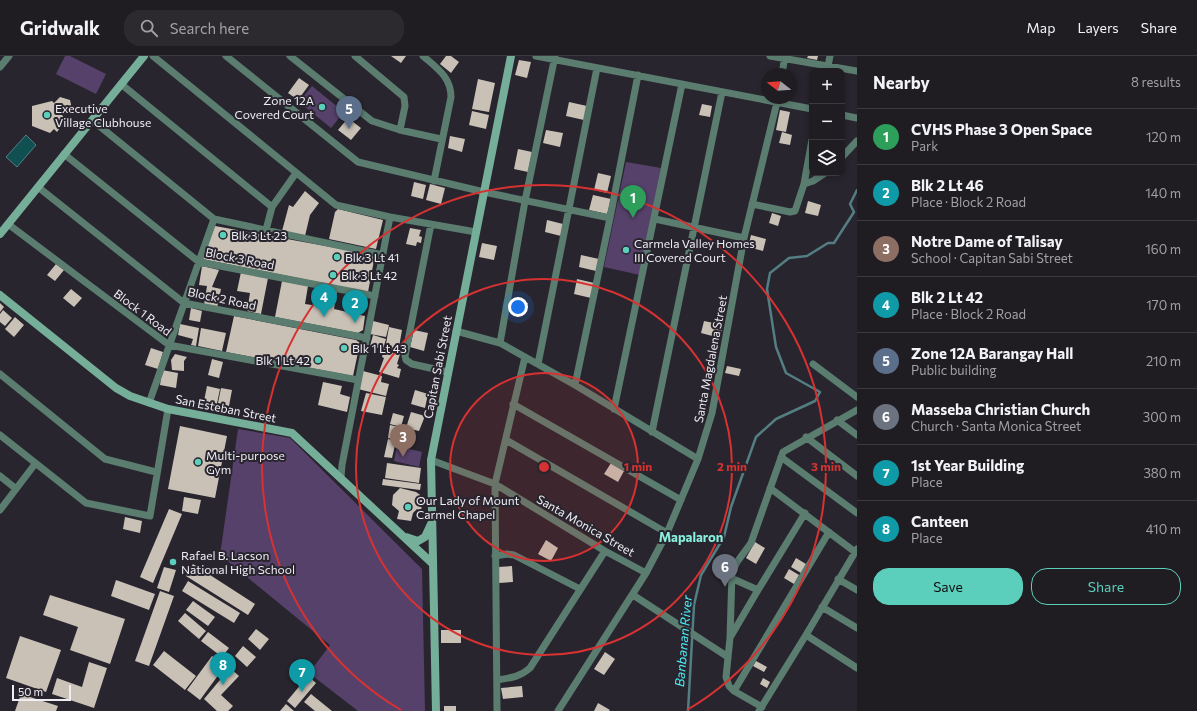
<!DOCTYPE html>
<html lang="en">
<head>
<meta charset="utf-8">
<style>
  :root { --surface:#1f1c22; --page:#2c292f; --text:#f1f3f6; --muted:#a1a1a5; --line:#3c3a40; --accent:#5bcebc }
  body { margin:0; font-family:Commissioner,sans-serif; background:var(--page); color:var(--text) }
  .controls { position:absolute; right:12px; top:12px; display:grid; overflow:hidden; border-radius:8px; box-shadow:0 2px 6px #0003 }
  .controls button { width:36px; height:36px; display:grid; place-items:center; padding:0; border:0; border-bottom:1px solid var(--line); background:var(--surface); color:var(--text); font:20px sans-serif }
  .compass { position:absolute; left:761px; top:12px; width:36px; height:36px; border-radius:50%; background:var(--surface); box-shadow:0 2px 6px #0003; rotate:287deg }
  .scale { position:absolute; left:12px; bottom:10px; width:59px; box-sizing:border-box; padding-left:4px; border:2px solid #efecf3; border-top:0; font-size:11px; line-height:14px; white-space:nowrap; color:#efecf3; -webkit-text-stroke:3px #29252e; paint-order:stroke }
  .you { position:absolute; left:518px; top:251px; width:14px; height:14px; margin:-10px; border:3px solid #fff; border-radius:50%; background:#1a73e8; box-shadow:0 0 0 6px #1a73e833 }
  .badge { display:grid; place-items:center; width:26px; height:26px; border-radius:50%; background:var(--accent); color:#fff; font-size:13px; font-weight:700 }
  .pin { position:absolute; translate:-50% -33px; filter:drop-shadow(0 1px 2px #0008) }
  .pin::after { content:''; position:absolute; top:21px; width:14px; height:12px; background:inherit; clip-path:polygon(0 0,100% 0,50% 100%) }
  .list { margin:0; padding:0; list-style:none }
  h2 { display:flex; justify-content:space-between; align-items:center; height:52px; margin:0; padding:0 16px; font-size:17px }
  h2 small { font-size:13px; font-weight:400; color:var(--muted) }
  .list li { display:grid; grid-template-columns:26px 1fr auto; gap:12px; align-items:center; box-sizing:border-box; height:56px; padding:0 16px; border-top:1px solid var(--line) }
  .list b { display:block; font-size:15px; white-space:nowrap }
  .list p { margin:0; font-size:13px; white-space:nowrap; color:var(--muted) }
  .list em { font-size:13px; font-style:normal; color:var(--muted) }
  .actions { display:flex; gap:8px; padding:12px 16px }
  .actions a { flex:1; padding:9px 0; border:1px solid var(--accent); border-radius:16px; text-align:center; font-size:14px; color:var(--accent) }
  .actions .main { background:var(--accent); color:#111 }
  .icon { flex:none; width:22px; height:22px; fill:none; stroke:currentColor; stroke-width:2; stroke-linecap:round; stroke-linejoin:round }
  .map { position:relative; flex:none; width:857px; height:655px; overflow:hidden }
  header { display:flex; align-items:center; gap:24px; box-sizing:border-box; height:56px; padding:0 20px; background:var(--surface); border-bottom:1px solid var(--line) }
  header strong { font-size:19px }
  nav { display:flex; gap:22px; margin-inline-start:auto; font-size:14px }
  .search { width:280px; height:36px; background:var(--page); display:flex; align-items:center; gap:10px; box-sizing:border-box; padding:0 14px; border-radius:16px; color:var(--muted); font-size:15px }
  main { display:flex }
  aside { flex:1; background:var(--surface) }
  .map>svg:first-child { display:block }
  .green { fill:#56416b }
  .water { fill:#104f52; stroke:#537e82 }
  .lines { fill:none; stroke-linecap:round; stroke-linejoin:round }
  .stream { stroke:#537e82; stroke-width:2.5 }
  .building { fill:#c9c1b6 }
  .street { stroke:#5a7d70; stroke-width:7 }
  .secondary { stroke:#76af99; stroke-width:8 }
  .ring { fill:none; stroke:#d73232; stroke-width:2 }
  .poi-dot { fill:#5bcebc; stroke:#29252e; stroke-width:1.5 }
  .labels { text-anchor:middle; dominant-baseline:central; stroke-width:4; stroke-linejoin:round; paint-order:stroke }
  .poi-label { font-size:12px; fill:#efecf3; stroke:#29252e; text-anchor:start }
  .street-label { font-size:12px; fill:#efecf3; stroke:#29252e }
  .neighbourhood-label { font-size:13px; font-weight:bold; fill:#89efde; stroke:#29252e }
  .water-label { font-size:13px; font-style:italic; fill:#4bedf5; stroke:#29252e }
  .centre { fill:#d73232; stroke:#29252e; stroke-width:2 }
  .ring-label { font-size:12px; text-anchor:middle; font-weight:bold; fill:#d73232; stroke:#29252e; stroke-width:4; stroke-linejoin:round; paint-order:stroke }
</style>
</head>
<body>
<header>
<strong>Gridwalk</strong>
<div class="search"><svg class="icon" aria-label="search" viewBox="0 0 24 24"><circle cx="10" cy="10" r="6"/><path d="M15 15l6 6"/></svg>Search here</div>
<nav><a>Map</a><a>Layers</a><a>Share</a></nav>
</header>
<main>
<div class="map">
<svg width="857" height="655" viewBox="0 0 857 655">
  <rect width="100%" height="100%" fill="#29252e"/>
  <path class="green" d="M65,0H70L106,18L96,38L56,18Z
    M312,30L344,56L331,72L299,46Z
    M626,106L661,112L640,219L604,211Z
    M238,373L290,382L422,513L425,655H358L309,617L330,589L220,499Z
    M397,390L422,396L419,411L394,405Z"/>
  <path class="water" d="M26,79L36,89L17,111L6,101Z"/>
  <g class="lines">
    <path class="stream" d="M688,655L694,549L701,519L724,481L731,451L756,381L776,363L815,345L820,336L786,317L776,291L767,233L770,217L789,202L807,200L828,187H834L854,156L850,148L857,134"/>
  </g>
  <path class="building" d="M391,0H406L401,7Z
    M446,0H451L459,6L451,17L440,8Z
    M808,0H818L817,4L807,2Z
    M519,4L531,6L527,22L515,19Z
    M299,22L309,29L298,44L288,37Z
    M478,23L495,27L489,56L472,53Z
    M60,41L70,44L72,53L60,56L64,62L60,66L62,69L57,76L54,73L50,77L32,70V50L52,45L54,47Z
    M569,46L587,50L584,64L566,60Z
    M702,48L712,50L710,61L699,59Z
    M780,54L790,56L786,76L776,74Z
    M472,55L489,59L486,73L469,69Z
    M348,62L361,72L351,84L338,74Z
    M546,74L563,77L560,91L543,87Z
    M782,76L792,79L790,89L779,87Z
    M450,80L465,83L462,96L448,92Z
    M518,93L532,96L528,116L514,113Z
    M598,117L611,120L607,137L594,134Z
    M414,126L426,129L423,143L411,140Z
    M430,128L445,132L441,148L426,144Z
    M305,135L319,147L310,159L305,180L282,175L289,149L293,151Z
    M593,139L611,143L607,158L589,154Z
    M808,145L821,149L818,160L805,157Z
    M338,153L383,164L376,193L329,183L335,156Z
    M772,157L781,160L778,170L769,167Z
    M547,164L563,168L561,180L545,176Z
    M215,170L375,199L368,236L202,203Z
    M410,172L421,174L419,180L422,181L421,187L417,186L416,190L406,188Z
    M751,179L766,183L763,195L748,191Z
    M482,187L497,190L494,204L479,201Z
    M581,199L599,203L596,215L579,211Z
    M56,208L64,214L55,225L47,219Z
    M202,210L219,214L212,231L221,233L217,252L204,249L207,230L199,229Z
    M241,216L268,222L261,258L247,255L250,237L237,235Z
    M577,223L594,227L591,242L574,238Z
    M282,225L308,230L305,248L319,250L322,232L337,235L334,253L365,260L363,274L358,277L275,261Z
    M71,233L82,242L74,251L63,242Z
    M513,244L528,247L525,258L511,256Z
    M0,247L4,251L0,256Z
    M191,252L202,255L200,266L189,264Z
    M3,254L12,262L5,270L0,266V258Z
    M234,260L356,284L360,287L353,320L226,296Z
    M15,261L24,269L14,281L5,273Z
    M373,265L389,269L386,281L370,278Z
    M704,265L723,269L720,282L701,277Z
    M180,268L199,272L196,290L191,289L193,283L178,279Z
    M389,271L402,274L399,291L393,294L389,292V289L386,288Z
    M201,272L226,277L222,295L198,290Z
    M414,274L428,277L424,295L410,291Z
    M373,279L386,283L383,293L370,290Z
    M151,292L163,296L158,313L145,309Z
    M384,293L400,298L397,308L399,309L397,312L401,313L399,322L379,316L384,302L382,301Z
    M175,298L187,301L184,305V315L172,314L171,304Z
    M212,303L223,306L219,322L208,319Z
    M727,310L741,313L739,320L725,317Z
    M162,314L178,317L176,332L160,329Z
    M363,315L382,320L381,326L389,328L386,340L358,333Z
    M323,326L342,330L340,338L350,341L347,356L318,349Z
    M207,330L220,333L216,352L203,350Z
    M221,332L232,334L229,350L218,347Z
    M415,334L428,338L425,352L411,348Z
    M366,337L386,341L382,359L361,355Z
    M411,356L425,360L419,375L406,372Z
    M393,357L404,360L401,371L390,368Z
    M390,369L411,374L408,387L388,382Z
    M180,370L227,380L215,442L168,433Z
    M388,383L396,385L392,402L384,401Z
    M387,407L421,412L419,427L385,422Z
    M611,407L624,415L618,426L604,418Z
    M383,423L421,428L420,434L382,429Z
    M400,432L416,436L423,441L421,455L417,453L413,457L411,465L397,463L399,455L392,449L393,439Z
    M184,441L201,444L198,458L182,455Z
    M169,453L182,458L153,527L140,521Z
    M125,461L142,465L140,477L123,473Z
    M546,484L558,492L551,505L538,498Z
    M755,486L765,492L756,508L746,502Z
    M796,502L806,508L801,517L791,511Z
    M193,508L255,548L248,559L186,520Z
    M512,510L513,526L499,527L498,511Z
    M164,511L176,514L169,536L157,532Z
    M789,513L799,519L794,528L784,522Z
    M116,524L155,538L149,554L111,540Z
    M188,525L240,557L234,567L182,535Z
    M160,535L174,540L149,610L135,605Z
    M50,539L125,563L110,608L70,594L78,571L43,559Z
    M193,545L215,561L208,570L186,554Z
    M185,557L206,575L199,583L178,565Z
    M256,573L269,583L260,594L248,583Z
    M441,574H461V587H441Z
    M208,576L229,592L222,601L201,585Z
    M20,580L61,594L46,636L6,622Z
    M243,590L256,601L247,611L235,600Z
    M164,595L196,620L185,634L153,609Z
    M605,596L615,603L604,619L594,613Z
    M212,600L225,610L200,644L187,634Z
    M756,605L767,611L764,616L753,610Z
    M89,606L107,612L94,652L52,638L57,622L82,631Z
    M230,612L239,620L221,639L233,650L228,655H217L204,643Z
    M308,620L316,627L295,652L287,645Z
    M763,622L770,626L767,632L760,628Z
    M522,630L523,641L503,643L501,632Z
    M21,638L58,650L56,655H15Z
    M311,638L332,655H315L304,646Z
    M598,647L610,654L609,655H594Z
    M286,648L294,655H280Z
    M444,650H456V655H444Z"/>
  <g class="lines">
    <path class="street" d="M153,0L336,149L390,161L476,176
      M226,0L358,106L484,136L610,162
      M290,0L372,65L400,74L441,83
      M355,0L404,41L405,50L400,74
      M423,0C437,12 451,21 451,41L434,125
      M536,0L812,53
      M770,0L857,15
      M828,10L830,0
      M0,11L9,0
      M782,18L785,0
      M121,28L272,151
      M842,59L857,62
      M92,64L214,163L383,199
      M64,98L199,206L375,240
      M842,101L857,85
      M804,128L813,125L825,117
      M38,131L184,247L367,282
      M752,148L790,156L795,155L804,128L812,84
      M655,163L744,182
      M8,168L169,289L358,324
      M431,168L405,300L406,304L412,308L448,316
      M266,174L272,151L296,117
      M456,275L500,287L575,329L698,403
      M500,287L525,145L555,0
      M538,308L597,12
      M813,308L857,341
      M0,318L105,403L156,416
      M575,329L610,162L638,19
      M149,347L214,163
      M513,348L681,444
      M614,353L682,28
      M837,364L857,379
      M652,376L722,36
      M0,379L86,447L150,460L168,353
      M806,381L857,420
      M506,384L667,477
      M781,401L857,457
      M431,404L495,428L605,495L646,517
      M0,420L15,432
      M341,421L342,409L390,161
      M770,432L855,496
      M0,454L35,408
      M495,500L507,498L514,499L580,533
      M731,522L758,534L805,457
      M838,523L857,534
      M633,539L728,601
      M822,551L857,572
      M806,579L857,493
      M731,580L758,534
      M497,624C510,622 520,621 530,612L605,495
      M734,635L729,630L726,621L730,582L732,517L737,506L751,487L783,396L857,354
      M762,651L734,635L829,476
      M497,655L495,428L525,301
      M558,655L646,517L667,477L698,403L712,357L744,182L778,42
      M759,655L806,579L857,612"/>
    <path class="secondary" d="M0,178L144,0
      M0,239L116,332L130,340L168,353L292,377L433,508
      M406,481L418,485L425,481L431,468
      M436,655L431,404L511,0"/>
  </g>
  <circle cx="544" cy="411" r="94" fill="#d73232" fill-opacity=".12"/>
  <g class="ring">
    <circle cx="544" cy="411" r="94"/>
    <circle cx="544" cy="411" r="188"/>
    <path d="M401 654A282 282 0 1 1 687 654"/>
  </g>
  <g class="poi-dot">
    <circle cx="322" cy="51" r="4"/>
    <circle cx="47" cy="59" r="4"/>
    <circle cx="223" cy="179" r="4"/>
    <circle cx="626" cy="194" r="4"/>
    <circle cx="337" cy="201" r="4"/>
    <circle cx="333" cy="219" r="4"/>
    <circle cx="344" cy="292" r="4"/>
    <circle cx="318" cy="304" r="4"/>
    <circle cx="198" cy="406" r="4"/>
    <circle cx="408" cy="451" r="4"/>
    <circle cx="173" cy="506" r="4"/>
  </g>
  <g class="labels">
    <g class="poi-label">
      <text x="314" y="44" text-anchor="end">Zone 12A<tspan x="314" dy="14">Covered Court</tspan></text>
      <text x="55" y="52">Executive<tspan x="55" dy="14">Village Clubhouse</tspan></text>
      <text x="231" y="179">Blk 3 Lt 23</text>
      <text x="634" y="187">Carmela Valley Homes<tspan x="634" dy="14">III Covered Court</tspan></text>
      <text x="345" y="201">Blk 3 Lt 41</text>
      <text x="341" y="219">Blk 3 Lt 42</text>
      <text x="352" y="292">Blk 1 Lt 43</text>
      <text x="310" y="304" text-anchor="end">Blk 1 Lt 42</text>
      <text x="206" y="399">Multi-purpose<tspan x="206" dy="14">Gym</tspan></text>
      <text x="416" y="444">Our Lady of Mount<tspan x="416" dy="14">Carmel Chapel</tspan></text>
      <text x="181" y="499">Rafael B. Lacson<tspan x="181" dy="14">National High School</tspan></text>
    </g>
    <g class="street-label">
      <text transform="translate(240 202) rotate(11)">Block 3 Road</text>
      <text transform="translate(222 242) rotate(12)">Block 2 Road</text>
      <text transform="translate(143 256) rotate(37)">Block 1 Road</text>
      <text transform="translate(710 303) rotate(-79)">Santa Magdalena Street</text>
      <text transform="translate(437 311) rotate(-79)">Capitan Sabi Street</text>
      <text transform="translate(226 352) rotate(11)">San Esteban Street</text>
      <text transform="translate(586 469) rotate(30)">Santa Monica Street</text>
    </g>
    <g class="neighbourhood-label">
      <text x="691" y="481">Mapalaron</text>
    </g>
    <g class="water-label">
      <text transform="translate(683 585) rotate(-85)">Banbanan River</text>
    </g>
  </g>
  <circle cx="544" cy="411" r="6" class="centre"/>
  <g class="ring-label">
    <text x="638" y="415">1 min</text>
    <text x="732" y="415">2 min</text>
    <text x="826" y="415">3 min</text>
  </g>
</svg>
<div class="controls">
<button>+</button>
<button>−</button>
<button><svg class="icon" aria-label="layers" viewBox="0 0 24 24"><path d="M12 4l9 5-9 5-9-5zM3 14l9 5 9-5"/></svg></button>
</div>
<svg class="compass" viewBox="-18 -18 36 36"><path d="M0-13l5 13h-10z" fill="#e53935"/><path d="M0 13l5-13h-10z" fill="#a1a1a5"/></svg>
<div class="scale">50 m</div>
<div class="you"></div>
<div class="pin badge" style="left:633px;top:162px;background:#2e9e5b">1</div>
<div class="pin badge" style="left:355px;top:267px;background:#0f9aa8">2</div>
<div class="pin badge" style="left:403px;top:401px;background:#8d6e63">3</div>
<div class="pin badge" style="left:324px;top:261px;background:#0f9aa8">4</div>
<div class="pin badge" style="left:349px;top:73px;background:#5c6f8a">5</div>
<div class="pin badge" style="left:725px;top:531px;background:#6b7280">6</div>
<div class="pin badge" style="left:302px;top:636px;background:#0f9aa8">7</div>
<div class="pin badge" style="left:223px;top:629px;background:#0f9aa8">8</div>
</div>
<aside>
<h2>Nearby<small>8 results</small></h2>
<ul class="list">
<li><span class="badge" style="background:#2e9e5b">1</span><div><b>CVHS Phase 3 Open Space</b><p>Park</p></div><em>120 m</em></li>
<li><span class="badge" style="background:#0f9aa8">2</span><div><b>Blk 2 Lt 46</b><p>Place · Block 2 Road</p></div><em>140 m</em></li>
<li><span class="badge" style="background:#8d6e63">3</span><div><b>Notre Dame of Talisay</b><p>School · Capitan Sabi Street</p></div><em>160 m</em></li>
<li><span class="badge" style="background:#0f9aa8">4</span><div><b>Blk 2 Lt 42</b><p>Place · Block 2 Road</p></div><em>170 m</em></li>
<li><span class="badge" style="background:#5c6f8a">5</span><div><b>Zone 12A Barangay Hall</b><p>Public building</p></div><em>210 m</em></li>
<li><span class="badge" style="background:#6b7280">6</span><div><b>Masseba Christian Church</b><p>Church · Santa Monica Street</p></div><em>300 m</em></li>
<li><span class="badge" style="background:#0f9aa8">7</span><div><b>1st Year Building</b><p>Place</p></div><em>380 m</em></li>
<li><span class="badge" style="background:#0f9aa8">8</span><div><b>Canteen</b><p>Place</p></div><em>410 m</em></li>
</ul>
<div class="actions"><a class="main">Save</a><a>Share</a></div>
</aside>
</main>
</body>
</html>
